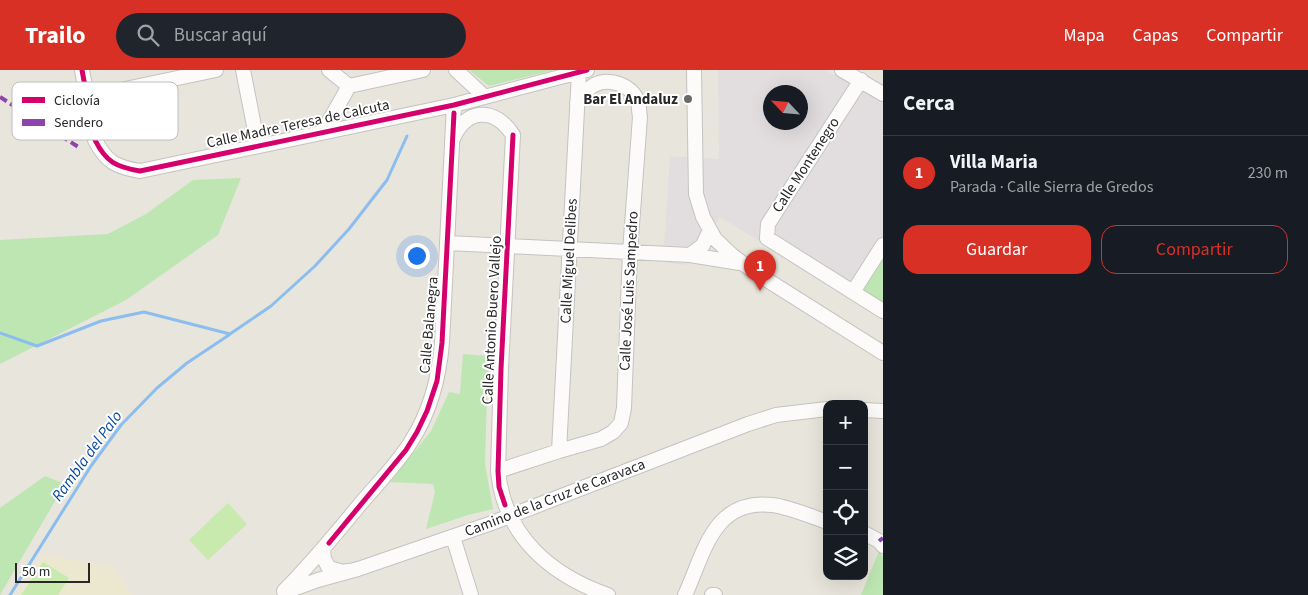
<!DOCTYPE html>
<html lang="es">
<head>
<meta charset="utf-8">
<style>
  :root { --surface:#171b24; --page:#20242c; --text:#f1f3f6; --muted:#9ea1a6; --line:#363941; --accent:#d93025 }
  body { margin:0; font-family:"Source Sans 3",sans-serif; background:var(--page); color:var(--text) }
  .controls { position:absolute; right:15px; bottom:15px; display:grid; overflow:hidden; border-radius:10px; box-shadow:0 5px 20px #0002 }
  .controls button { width:45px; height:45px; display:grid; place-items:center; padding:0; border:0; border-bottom:1px solid var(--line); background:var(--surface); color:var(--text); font:25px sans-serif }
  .compass { position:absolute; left:763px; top:15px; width:45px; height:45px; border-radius:50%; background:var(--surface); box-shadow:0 5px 20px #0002; rotate:296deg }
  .scale { position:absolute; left:15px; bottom:12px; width:75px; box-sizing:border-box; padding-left:5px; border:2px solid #282828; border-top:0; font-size:14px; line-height:18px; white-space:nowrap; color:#282828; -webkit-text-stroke:4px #fff; paint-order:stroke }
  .you { position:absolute; left:416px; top:185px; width:18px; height:18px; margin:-12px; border:4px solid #fff; border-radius:50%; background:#1a73e8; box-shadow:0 0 0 8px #1a73e833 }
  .badge { display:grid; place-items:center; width:32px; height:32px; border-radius:50%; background:var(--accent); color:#fff; font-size:16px; font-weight:700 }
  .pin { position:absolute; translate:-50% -41px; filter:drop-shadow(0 1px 2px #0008) }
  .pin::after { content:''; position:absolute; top:26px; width:18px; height:15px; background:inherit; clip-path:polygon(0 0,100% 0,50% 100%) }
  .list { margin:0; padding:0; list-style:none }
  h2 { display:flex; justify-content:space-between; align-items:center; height:65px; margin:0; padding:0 20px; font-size:21px }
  h2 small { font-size:16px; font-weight:400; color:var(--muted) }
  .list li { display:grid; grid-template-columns:32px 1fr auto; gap:15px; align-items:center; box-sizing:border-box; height:75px; padding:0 20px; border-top:1px solid var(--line) }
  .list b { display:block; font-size:19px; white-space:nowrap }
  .list p { margin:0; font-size:16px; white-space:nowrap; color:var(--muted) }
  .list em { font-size:16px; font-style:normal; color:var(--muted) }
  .actions { display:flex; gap:10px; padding:15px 20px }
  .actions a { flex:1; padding:11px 0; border:1px solid var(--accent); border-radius:15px; text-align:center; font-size:18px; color:var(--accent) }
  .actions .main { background:var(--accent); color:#fff }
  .icon { flex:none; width:28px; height:28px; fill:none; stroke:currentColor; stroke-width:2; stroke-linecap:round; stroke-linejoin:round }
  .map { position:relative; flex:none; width:883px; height:525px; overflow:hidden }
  header { display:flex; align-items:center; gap:30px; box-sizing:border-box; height:70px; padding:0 25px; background:var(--accent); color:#fff }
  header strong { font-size:24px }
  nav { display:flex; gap:28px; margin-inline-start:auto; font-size:18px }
  .search { width:350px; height:45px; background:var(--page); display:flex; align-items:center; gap:12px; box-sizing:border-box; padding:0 18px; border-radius:28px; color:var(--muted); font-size:19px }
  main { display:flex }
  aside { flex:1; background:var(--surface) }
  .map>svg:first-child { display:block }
  .industrial { fill:#e2dee0; fill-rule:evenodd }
  .education { fill:#ece8d0 }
  .green { fill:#bde6b2 }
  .pitch { fill:#c8eaaf }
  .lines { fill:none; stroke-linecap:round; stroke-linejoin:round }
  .stream { stroke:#8bbeee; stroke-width:3 }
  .minor-casing { stroke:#c4c3c2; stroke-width:16 }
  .minor { stroke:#fcfbfa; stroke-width:14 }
  .quiet { stroke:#8e44ad; stroke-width:4; stroke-dasharray:8 4; stroke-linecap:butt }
  .cycleway-casing { stroke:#fff; stroke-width:8 }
  .cycleway { stroke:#d6006c; stroke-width:5 }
  .poi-dot { fill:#6b6a67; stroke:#fff; stroke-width:2 }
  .labels { text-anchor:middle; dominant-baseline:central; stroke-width:4; stroke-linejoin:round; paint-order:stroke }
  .poi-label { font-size:15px; font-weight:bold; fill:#282828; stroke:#fff; text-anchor:end }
  .street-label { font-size:15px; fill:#282828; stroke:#fff }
  .water-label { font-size:16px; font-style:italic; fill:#05479f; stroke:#fff }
  .key { fill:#fff; stroke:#bebebe; stroke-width:1 }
  .key-label { font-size:14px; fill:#282828 }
</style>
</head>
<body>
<header>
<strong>Trailo</strong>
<div class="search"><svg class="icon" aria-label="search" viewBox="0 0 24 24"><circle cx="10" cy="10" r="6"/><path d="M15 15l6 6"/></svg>Buscar aquí</div>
<nav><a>Mapa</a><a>Capas</a><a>Compartir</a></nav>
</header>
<main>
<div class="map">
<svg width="883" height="525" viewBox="0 0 883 525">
  <rect width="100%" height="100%" fill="#e8e5dc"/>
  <path class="industrial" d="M718,0H823L866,18L883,29V171L850,226L720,147L686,195L663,192L670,86L719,89ZM771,22H801V52H771Z"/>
  <path class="education" d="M43,485L111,496L122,509L132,525H18Z"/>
  <path class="green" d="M469,0H554L489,16Z
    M241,108L218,165L126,230L0,294V170L108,164L146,144L193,110Z
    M883,182V235L859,220Z
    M463,284L488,286L485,394L493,439L468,445L426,459L435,422L433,414L390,412L431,361L449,322L460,324Z
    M45,406L65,414L0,525V438Z
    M879,481L883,487V525H861Z"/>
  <path class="pitch" d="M228,433L247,454L208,490L189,470Z
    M43,492L69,508L58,525H21Z"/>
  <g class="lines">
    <path class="stream" d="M0,263L37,276L101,251L144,242L230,264L271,236L315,196L349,159L387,110L407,66
      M10,525L91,396L121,355L157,318L187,293L229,265"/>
    <defs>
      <path id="minor" d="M82,0L95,70C106,92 116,97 140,101L454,35L587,0
        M243,0L258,76
        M329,0L349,16
        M456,0L485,27
        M694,0L696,124L703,147L715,169L733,186L753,201L883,283
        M842,0L883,24
        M861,10L768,154L767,168L883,241
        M87,27L216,0
        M323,62L349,16L423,0
        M452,71C465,38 494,36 513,65L501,299L498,401C504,465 550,505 608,525
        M710,160L703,175L690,185L740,193
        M447,173L690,185
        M853,222L883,175
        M864,340L883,341
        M559,381L579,2
        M498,401L559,381L601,369L613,362L621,353L624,338L630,182L640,47C639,42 639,36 638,31C631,15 610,7 594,15C587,19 582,26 577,33
        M864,463L879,471L883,476
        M453,467L471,525
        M323,479L324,489L329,498L343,502L347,501
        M284,521C310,495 334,466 357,438C375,416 397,395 412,370C431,340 439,308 442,273L454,35
        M285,525L293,519L318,510L358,499L489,454L748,354L776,345L827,339
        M685,525C704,484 713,428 772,435C789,437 810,446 827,452
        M712,525H715"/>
    </defs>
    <use href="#minor" class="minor-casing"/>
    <use href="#minor" class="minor"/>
    <path class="quiet" d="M0,27L80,78
      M879,471L883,468"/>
    <defs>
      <path id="cycleway" d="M82,0L95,70C106,92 116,97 140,101L454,35L587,0
        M505,435L499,417L498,401L501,299L513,65
        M329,473L406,380L417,362L427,341L437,311L442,273L454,43"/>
    </defs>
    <use href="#cycleway" class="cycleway-casing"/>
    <use href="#cycleway" class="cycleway"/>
  </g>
  <circle class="poi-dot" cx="688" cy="29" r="5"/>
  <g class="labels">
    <g class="poi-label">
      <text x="678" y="29">Bar El Andaluz</text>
    </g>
    <g class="street-label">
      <text transform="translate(298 54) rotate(-12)">Calle Madre Teresa de Calcuta</text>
      <text transform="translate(806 95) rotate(-57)">Calle Montenegro</text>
      <text transform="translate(569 191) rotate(-87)">Calle Miguel Delibes</text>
      <text transform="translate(629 221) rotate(-87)">Calle José Luis Sampedro</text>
      <text transform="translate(492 250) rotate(-87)">Calle Antonio Buero Vallejo</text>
      <text transform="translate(429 255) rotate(-85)">Calle Balanegra</text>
      <text transform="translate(555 428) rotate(-21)">Camino de la Cruz de Caravaca</text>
    </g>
    <g class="water-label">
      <text transform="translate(87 386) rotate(-54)">Rambla del Palo</text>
    </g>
  </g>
  <rect x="12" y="12" width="166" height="58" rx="8" class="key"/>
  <rect x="22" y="27" width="23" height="6" fill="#d6006c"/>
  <rect x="22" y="49" width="23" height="7" fill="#8e44ad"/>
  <g class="key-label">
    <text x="54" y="35">Ciclovía</text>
    <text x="54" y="57">Sendero</text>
  </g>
</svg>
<div class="controls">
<button>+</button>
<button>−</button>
<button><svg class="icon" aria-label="locate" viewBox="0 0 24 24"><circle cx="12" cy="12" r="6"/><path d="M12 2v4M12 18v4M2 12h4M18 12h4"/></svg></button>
<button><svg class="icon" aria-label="layers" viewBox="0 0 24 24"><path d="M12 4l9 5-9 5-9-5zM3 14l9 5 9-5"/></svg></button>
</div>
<svg class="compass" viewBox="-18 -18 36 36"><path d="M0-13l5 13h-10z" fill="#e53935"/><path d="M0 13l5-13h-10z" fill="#9ea1a6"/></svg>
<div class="scale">50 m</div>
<div class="you"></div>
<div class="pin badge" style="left:760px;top:221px">1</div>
</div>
<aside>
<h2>Cerca<small></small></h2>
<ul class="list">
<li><span class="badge">1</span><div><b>Villa Maria</b><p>Parada · Calle Sierra de Gredos</p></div><em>230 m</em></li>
</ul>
<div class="actions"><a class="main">Guardar</a><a>Compartir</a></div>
</aside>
</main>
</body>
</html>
